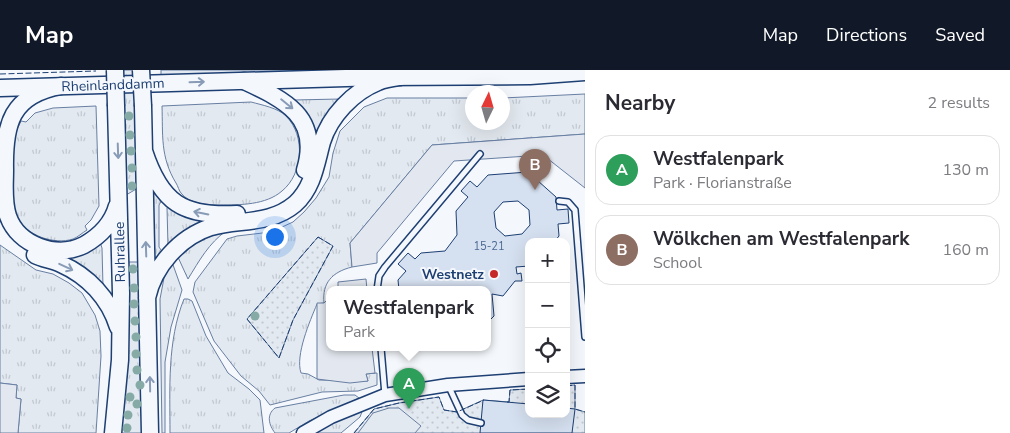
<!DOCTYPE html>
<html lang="en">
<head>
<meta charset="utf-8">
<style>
  :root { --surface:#fff; --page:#f7f7f7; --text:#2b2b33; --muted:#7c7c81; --line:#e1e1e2; --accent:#111827 }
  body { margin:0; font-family:"Nunito Sans",sans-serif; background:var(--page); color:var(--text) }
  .controls { position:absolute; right:15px; bottom:15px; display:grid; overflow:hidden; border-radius:10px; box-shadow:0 5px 20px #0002 }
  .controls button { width:45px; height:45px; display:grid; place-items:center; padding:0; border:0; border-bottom:1px solid var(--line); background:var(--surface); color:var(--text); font:25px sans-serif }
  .compass { position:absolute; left:465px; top:15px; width:45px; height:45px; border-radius:50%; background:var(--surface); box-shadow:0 5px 20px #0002; rotate:5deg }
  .you { position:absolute; left:274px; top:166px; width:18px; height:18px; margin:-12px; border:4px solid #fff; border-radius:50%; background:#1a73e8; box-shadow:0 0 0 8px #1a73e833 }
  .badge { display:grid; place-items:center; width:32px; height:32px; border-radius:50%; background:var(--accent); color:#fff; font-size:16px; font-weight:700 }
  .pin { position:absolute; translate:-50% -41px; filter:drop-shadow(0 1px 2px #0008) }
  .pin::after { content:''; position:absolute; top:26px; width:18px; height:15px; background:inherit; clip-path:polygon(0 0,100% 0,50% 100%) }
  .popup { position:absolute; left:326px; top:216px; width:165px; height:65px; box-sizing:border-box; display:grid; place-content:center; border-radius:10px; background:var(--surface); filter:drop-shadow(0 1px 4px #0005); font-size:16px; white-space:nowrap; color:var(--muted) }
  .popup b { font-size:19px; color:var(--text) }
  .popup::after { content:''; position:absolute; left:50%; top:100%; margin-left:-10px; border:10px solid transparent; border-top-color:var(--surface) }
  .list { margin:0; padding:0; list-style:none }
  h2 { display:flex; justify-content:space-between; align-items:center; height:65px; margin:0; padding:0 20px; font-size:21px }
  h2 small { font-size:16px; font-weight:400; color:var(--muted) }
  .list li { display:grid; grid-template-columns:32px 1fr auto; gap:15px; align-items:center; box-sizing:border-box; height:70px; margin:0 10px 10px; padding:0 10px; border:1px solid var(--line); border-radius:15px }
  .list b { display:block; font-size:19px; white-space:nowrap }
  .list p { margin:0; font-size:16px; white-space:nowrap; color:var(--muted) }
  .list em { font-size:16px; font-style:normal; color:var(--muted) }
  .icon { flex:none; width:28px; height:28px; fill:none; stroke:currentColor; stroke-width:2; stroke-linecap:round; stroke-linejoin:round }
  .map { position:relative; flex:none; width:585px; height:363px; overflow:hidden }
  header { display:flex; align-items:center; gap:30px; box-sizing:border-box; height:70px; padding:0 25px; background:var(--accent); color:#fff }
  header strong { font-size:24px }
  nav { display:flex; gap:28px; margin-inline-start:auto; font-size:18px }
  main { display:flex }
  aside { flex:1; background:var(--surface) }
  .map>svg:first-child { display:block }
  .grass { fill:url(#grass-tufts); stroke:#687fa3 }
  .park { fill:url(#park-dots); stroke:#687fa3 }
  .pitch { fill:#e3e9f0; stroke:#687fa3 }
  .parking { fill:#e3e8f0; stroke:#687fa3 }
  .building { fill:#d5e0f0; stroke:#1d3f73; fill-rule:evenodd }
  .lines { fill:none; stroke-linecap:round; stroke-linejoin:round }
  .service-casing { stroke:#1d3f73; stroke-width:8 }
  .tertiary-casing { stroke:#1d3f73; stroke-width:15 }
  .primary-casing { stroke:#1d3f73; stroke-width:19 }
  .trunk-casing { stroke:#1d3f73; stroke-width:19 }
  .service { stroke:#f4f7fb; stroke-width:5 }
  .tertiary { stroke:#f4f7fb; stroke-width:12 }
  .primary { stroke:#f4f7fb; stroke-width:16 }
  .trunk { stroke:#f4f7fb; stroke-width:16 }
  .trunk-bridge-casing { stroke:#1d3f73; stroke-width:19; stroke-linecap:butt }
  .trunk-bridge { stroke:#f4f7fb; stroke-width:16 }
  .fence { stroke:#1d3f73; stroke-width:1; stroke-dasharray:6 2.5; stroke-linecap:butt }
  .tree { fill:#86aba6 }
  .oneway { stroke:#889bb7 }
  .poi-dot { fill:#c62828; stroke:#f4f7fb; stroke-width:2 }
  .labels { text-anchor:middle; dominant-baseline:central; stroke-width:4; stroke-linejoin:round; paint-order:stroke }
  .number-label { font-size:11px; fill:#4b6792 }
  .street-label { font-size:14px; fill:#1d3f73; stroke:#f4f7fb }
  .poi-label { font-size:14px; font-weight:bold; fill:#1d3f73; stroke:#f4f7fb; text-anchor:end }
</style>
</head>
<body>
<header>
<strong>Map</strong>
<nav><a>Map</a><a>Directions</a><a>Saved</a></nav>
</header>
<main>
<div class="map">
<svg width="585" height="363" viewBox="0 0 585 363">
  <defs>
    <pattern id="grass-tufts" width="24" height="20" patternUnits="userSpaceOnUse" patternTransform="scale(1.25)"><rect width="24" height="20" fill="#e3e9f0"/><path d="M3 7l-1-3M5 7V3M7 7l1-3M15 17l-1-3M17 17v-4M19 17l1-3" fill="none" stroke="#c2c9d1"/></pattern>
    <pattern id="park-dots" width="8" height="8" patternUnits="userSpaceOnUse" patternTransform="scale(1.25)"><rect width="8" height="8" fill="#e3e9f0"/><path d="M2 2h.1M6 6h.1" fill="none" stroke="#c2c9d1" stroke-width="1.8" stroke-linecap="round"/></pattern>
  </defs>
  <rect width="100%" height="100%" fill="#f4f7fb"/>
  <path class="grass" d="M123,0H135L138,118L126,125Z
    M161,0H347L180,6L161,5Z
    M585,24V64L432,75L350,173L352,197C332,202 322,213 324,233L317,234C310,251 295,285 301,303L308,304L319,310L368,311L366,304L377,303V315L358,321L322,322L270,335L259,321L241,306L214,271L193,222L195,212L227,169L237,166L271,162L293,152L304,142L316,128L329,107L333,83L340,61L364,37L387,28H472V52H502L503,28Z
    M340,29L315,63L306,43L294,30Z
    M251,32C262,35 278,38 286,46C306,66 303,104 282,121C266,135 240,135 220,135C208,135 189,134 181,123C179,121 178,116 176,113C160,87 163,64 162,36Z
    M96,36L99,136L91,150L85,156L87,160C82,163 78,167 73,169C55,175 25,166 17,146C10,128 11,84 15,65C16,60 19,56 21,51L26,52L35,43L53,38Z
    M153,117L163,128L159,135V177L163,183L154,196Z
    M170,134L206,150L168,176L167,138Z
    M226,161C209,173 199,191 188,209L177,185L195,169Z
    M100,172L102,178L103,217L83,198L69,188L78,186Z
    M0,175L36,200L53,204L69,213L82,223L95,245L100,261L101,286L96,363H18L21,329L16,328L17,315L0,313Z
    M128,192H139L143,363H121Z
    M172,192L182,220L171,257L165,292V363H162L160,229L164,208Z
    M184,229H188L192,231L206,266L228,303L249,319L260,330L264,363H170C170,319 167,271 184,229Z
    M344,325H355L359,328L309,351L289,363H275C269,355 266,345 275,338Z
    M363,339L360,347L341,363H315L344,347Z"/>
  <path class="park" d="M318,167L333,176L293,250L279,288L247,249Z
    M575,315V339L585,342V363H354L374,339L399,333L439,327L444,340L457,342L483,330L509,332L510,320L529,319V344H566V316Z"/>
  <path class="pitch" d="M389,338H399L421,356L415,363H358L373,343Z"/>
  <path class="parking" d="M585,64V118L543,85L454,91L377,183V193L352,197L350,173L432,75Z
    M366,209L367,220H338V212Z
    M330,227V278H372L375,303L366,304L368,311L350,313L317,309V233H324Z
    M0,313L17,315L16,328L21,329L18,363H0Z"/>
  <path class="building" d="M528,102L556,127L557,140L568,139L569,153L558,154L559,166L554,172H529V196L516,197L517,204L521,203L522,211H515L503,226L492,224L494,246L488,252V220H399L398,210L406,201L398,194L408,183L415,189L421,183L445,181L457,165L456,141L468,127L461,121L470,111L477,117L488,105ZM518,131L529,140L530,155L522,164L505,166L496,158L494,142L503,132Z
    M483,330L529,334V344H566V338L575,339L572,363H480Z"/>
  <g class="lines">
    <defs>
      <path id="service" d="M559,131L568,132L575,140L585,267
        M377,220L379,206L385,197L480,84
        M381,278L385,325
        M449,317L462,345L468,350L481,353"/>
      <path id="tertiary" d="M566,307L585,306
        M303,363L331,347L385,325L448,315L529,309"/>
      <path id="primary" d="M0,18L380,7L530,6L585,2"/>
      <path id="trunk" d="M244,11C285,30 321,47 305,100
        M61,16C11,25 4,54 5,100C5,115 3,131 8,146C18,175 56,189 84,175C100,166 112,154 117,136
        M143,36L150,363
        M144,81C161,133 183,147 237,144
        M35,185C43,189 52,190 61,194C88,206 109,228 118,257
        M147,228C154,196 180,167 211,157C240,149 270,155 295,134C313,118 316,94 322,72C330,46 353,22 378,12C385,9 393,8 400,7
        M113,363L120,290L121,223L116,36"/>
    </defs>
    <use href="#service" class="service-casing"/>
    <use href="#tertiary" class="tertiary-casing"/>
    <use href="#primary" class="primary-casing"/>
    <use href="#trunk" class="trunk-casing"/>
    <use href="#service" class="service"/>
    <use href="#tertiary" class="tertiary"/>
    <use href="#primary" class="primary"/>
    <use href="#trunk" class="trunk"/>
    <defs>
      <path id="trunk-bridge" d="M115,0L116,36
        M141,0L143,36"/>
    </defs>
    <use href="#trunk-bridge" class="trunk-bridge-casing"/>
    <use href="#trunk-bridge" class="trunk-bridge"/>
    <path class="fence" d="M0,4L96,1
      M318,167L333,176L293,250L279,288L247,249Z
      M566,316L575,315V339L585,342
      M507,332H509L510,320L529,319
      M354,363L374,339L399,333L439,327L444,340L457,342L484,330"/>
  </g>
  <g class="tree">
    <circle cx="129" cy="46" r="4.5"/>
    <circle cx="130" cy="65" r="4.5"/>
    <circle cx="131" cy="81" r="4.5"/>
    <circle cx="132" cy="98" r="4.5"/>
    <circle cx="132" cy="116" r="4.5"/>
    <circle cx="133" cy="199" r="4.5"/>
    <circle cx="134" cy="218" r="4.5"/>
    <circle cx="134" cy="234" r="4.5"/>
    <circle cx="255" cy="246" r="4.5"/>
    <circle cx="135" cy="251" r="4.5"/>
    <circle cx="136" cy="267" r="4.5"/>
    <circle cx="136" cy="284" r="4.5"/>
    <circle cx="137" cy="300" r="4.5"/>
    <circle cx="140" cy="315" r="4.5"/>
    <circle cx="130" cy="327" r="4.5"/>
    <circle cx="137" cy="334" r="4.5"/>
    <circle cx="128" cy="345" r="4.5"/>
    <circle cx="127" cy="358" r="4.5"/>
  </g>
  <defs><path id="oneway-shaft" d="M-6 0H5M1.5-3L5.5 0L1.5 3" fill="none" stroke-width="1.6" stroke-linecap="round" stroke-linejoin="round" transform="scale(1.25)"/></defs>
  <g class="oneway">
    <use href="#oneway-shaft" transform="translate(197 12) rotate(-2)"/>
    <use href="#oneway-shaft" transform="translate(287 34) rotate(39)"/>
    <use href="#oneway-shaft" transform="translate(118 81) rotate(88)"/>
    <use href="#oneway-shaft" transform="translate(201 143) rotate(-169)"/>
    <use href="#oneway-shaft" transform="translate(146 179) rotate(-92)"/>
    <use href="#oneway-shaft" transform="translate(66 197) rotate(25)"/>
    <use href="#oneway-shaft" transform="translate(150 314) rotate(-91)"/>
  </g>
  <circle class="poi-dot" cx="494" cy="204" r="5"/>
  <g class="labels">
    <g class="number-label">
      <text x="489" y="176">15-21</text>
    </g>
    <g class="street-label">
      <text transform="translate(113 15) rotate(-2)">Rheinlanddamm</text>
      <text transform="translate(120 182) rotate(-91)">Ruhrallee</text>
    </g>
    <g class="poi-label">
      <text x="484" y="204">Westnetz</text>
    </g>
  </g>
</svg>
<div class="controls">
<button>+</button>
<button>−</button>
<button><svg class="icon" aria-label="locate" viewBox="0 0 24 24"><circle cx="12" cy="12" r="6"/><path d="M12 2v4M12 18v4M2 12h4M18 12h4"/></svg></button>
<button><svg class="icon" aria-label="layers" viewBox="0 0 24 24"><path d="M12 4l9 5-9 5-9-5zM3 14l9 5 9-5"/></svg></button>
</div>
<svg class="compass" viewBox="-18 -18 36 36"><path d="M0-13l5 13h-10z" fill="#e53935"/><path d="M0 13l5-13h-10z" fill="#7c7c81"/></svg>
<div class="you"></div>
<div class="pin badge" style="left:409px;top:339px;background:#2e9e5b">A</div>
<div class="popup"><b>Westfalenpark</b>Park</div>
<div class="pin badge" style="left:535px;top:120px;background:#8d6e63">B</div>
</div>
<aside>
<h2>Nearby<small>2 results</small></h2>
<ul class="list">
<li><span class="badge" style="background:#2e9e5b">A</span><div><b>Westfalenpark</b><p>Park · Florianstraße</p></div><em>130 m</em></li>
<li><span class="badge" style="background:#8d6e63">B</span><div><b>Wölkchen am Westfalenpark</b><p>School</p></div><em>160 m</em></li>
</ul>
</aside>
</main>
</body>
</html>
